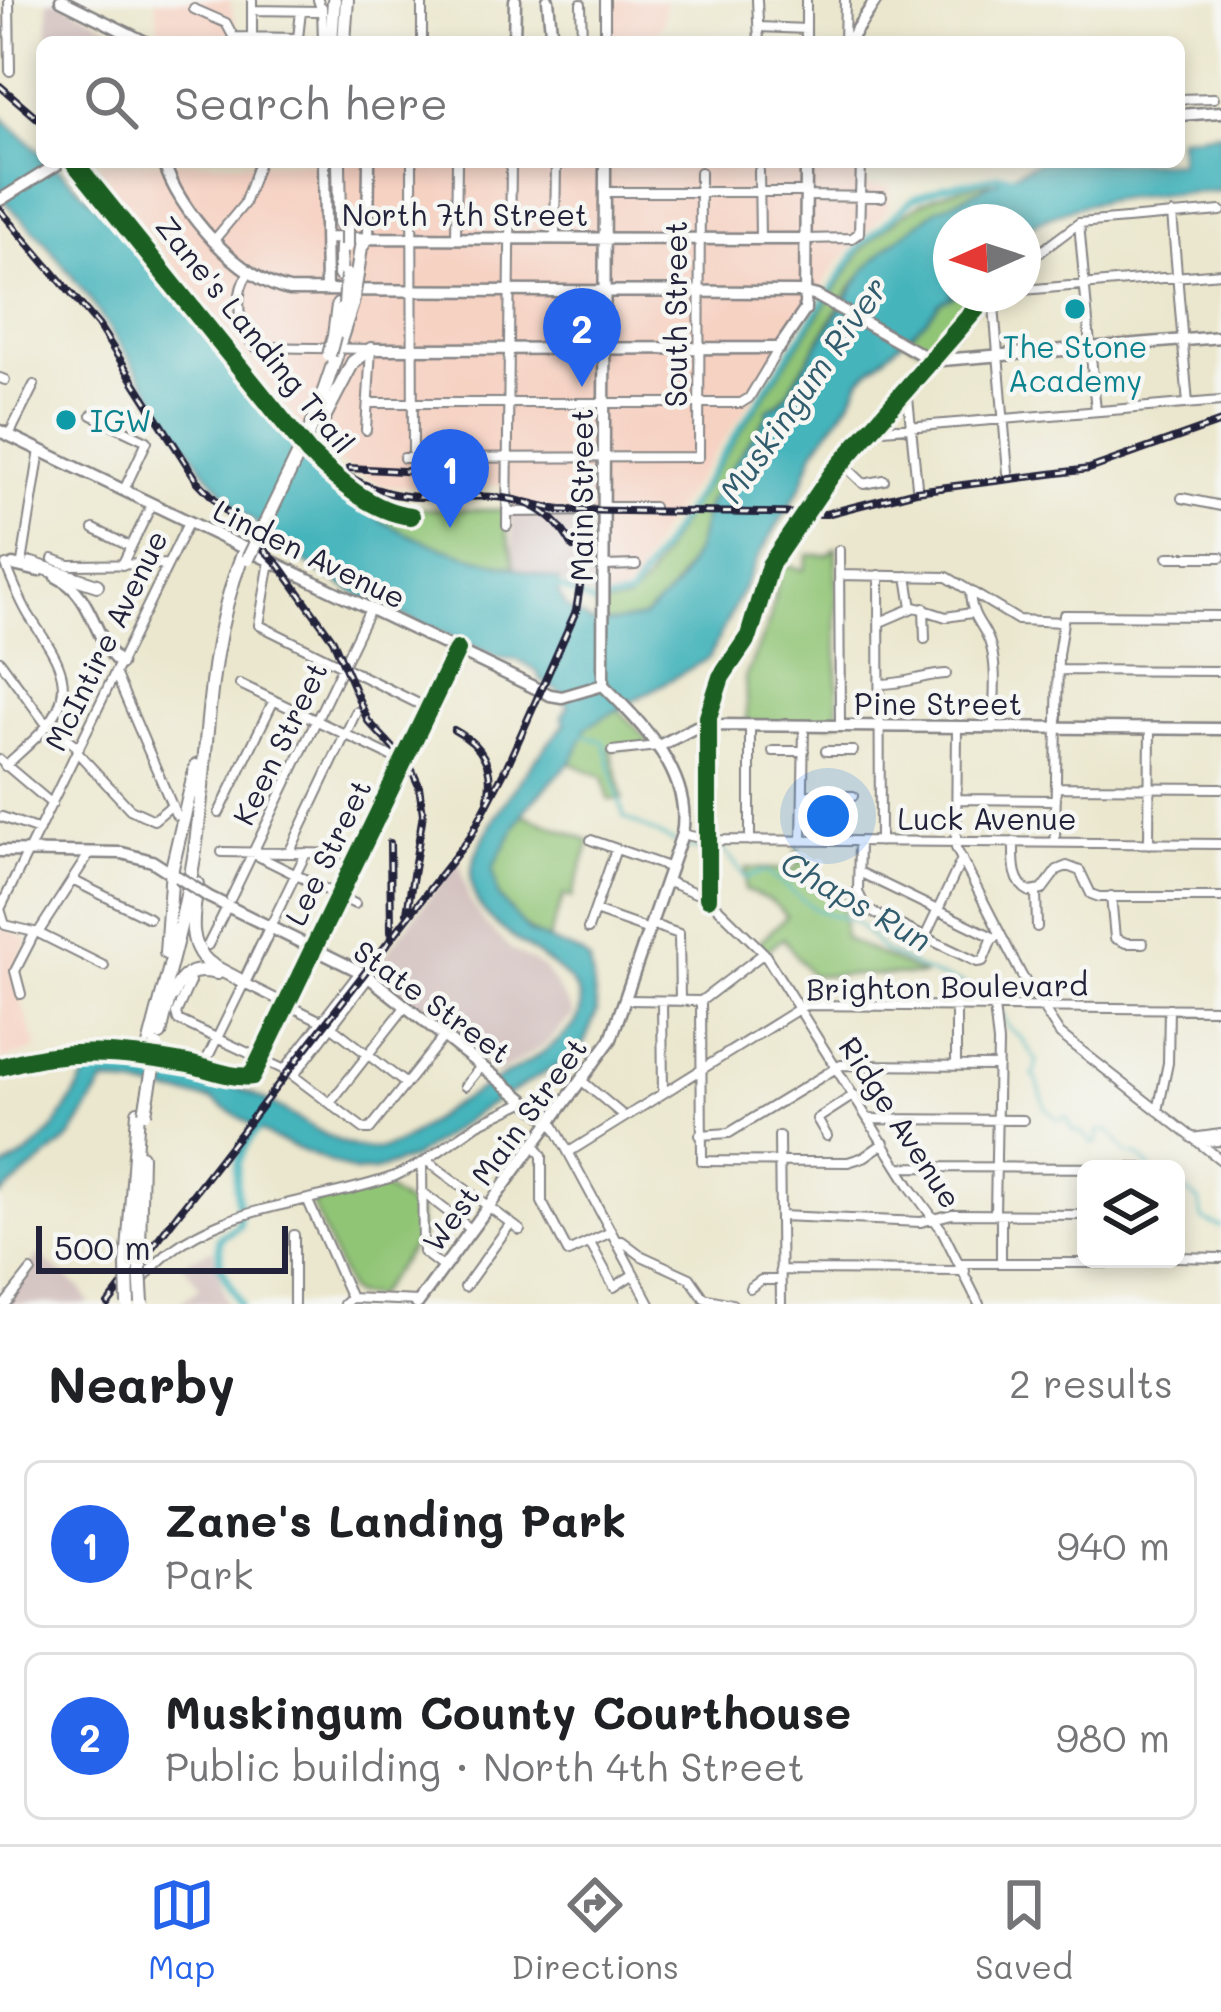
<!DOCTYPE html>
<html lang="en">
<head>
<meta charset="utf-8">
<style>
  :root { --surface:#fff; --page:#f6f6f6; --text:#202124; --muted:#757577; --line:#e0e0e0; --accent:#2563eb }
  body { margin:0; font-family:Mali,sans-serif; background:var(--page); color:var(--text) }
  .controls { position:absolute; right:36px; bottom:36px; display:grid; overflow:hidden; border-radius:18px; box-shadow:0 6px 18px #0003 }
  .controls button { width:108px; height:108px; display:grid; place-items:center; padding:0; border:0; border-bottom:3px solid var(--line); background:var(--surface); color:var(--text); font:60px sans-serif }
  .compass { position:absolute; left:933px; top:204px; width:108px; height:108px; border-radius:50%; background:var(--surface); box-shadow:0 6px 18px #0003; rotate:267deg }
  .scale { position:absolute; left:36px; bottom:30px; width:252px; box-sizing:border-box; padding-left:12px; border:6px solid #22223b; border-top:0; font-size:33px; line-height:42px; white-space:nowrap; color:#22223b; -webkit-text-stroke:9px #f6f6f2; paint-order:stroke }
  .you { position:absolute; left:828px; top:816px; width:42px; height:42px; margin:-30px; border:9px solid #fff; border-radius:50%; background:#1a73e8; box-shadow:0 0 0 18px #1a73e833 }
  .badge { display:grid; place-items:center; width:78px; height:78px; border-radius:50%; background:var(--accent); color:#fff; font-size:39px; font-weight:700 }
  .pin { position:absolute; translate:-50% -99px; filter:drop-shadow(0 3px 6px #0008) }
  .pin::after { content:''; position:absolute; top:63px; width:42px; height:36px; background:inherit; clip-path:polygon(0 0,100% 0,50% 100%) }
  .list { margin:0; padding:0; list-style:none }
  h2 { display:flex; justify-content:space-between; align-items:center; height:156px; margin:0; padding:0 48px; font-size:51px }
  h2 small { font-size:39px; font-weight:400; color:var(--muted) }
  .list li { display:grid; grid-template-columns:78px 1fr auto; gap:36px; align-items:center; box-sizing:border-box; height:168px; margin:0 24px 24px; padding:0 24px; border:3px solid var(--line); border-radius:18px }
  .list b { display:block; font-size:45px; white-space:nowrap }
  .list p { margin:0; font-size:39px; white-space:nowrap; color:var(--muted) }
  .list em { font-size:39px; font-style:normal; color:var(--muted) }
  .icon { flex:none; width:66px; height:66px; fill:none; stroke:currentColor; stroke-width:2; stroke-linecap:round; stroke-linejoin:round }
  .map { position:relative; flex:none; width:1221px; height:1304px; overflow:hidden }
  .search { position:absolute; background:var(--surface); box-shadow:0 6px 18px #0003; left:36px; right:36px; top:36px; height:132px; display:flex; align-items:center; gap:30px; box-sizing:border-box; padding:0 42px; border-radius:18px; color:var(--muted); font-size:45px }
  .sheet { height:540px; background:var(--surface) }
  nav { display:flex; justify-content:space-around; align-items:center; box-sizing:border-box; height:168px; border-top:3px solid var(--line); background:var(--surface); font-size:33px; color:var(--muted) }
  nav a { display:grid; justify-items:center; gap:6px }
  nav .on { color:var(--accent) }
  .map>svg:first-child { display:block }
  .built { fill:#f6d2c3 }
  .industrial { fill:#d1bfbd }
  .green { fill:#91c576; stroke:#5a7458; stroke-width:3 }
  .water { fill:#44b4bb; stroke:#336b7b; stroke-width:3 }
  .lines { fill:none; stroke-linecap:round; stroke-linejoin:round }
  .stream { stroke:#44b4bb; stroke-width:3 }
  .canal { stroke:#44b4bb; stroke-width:6 }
  .river { stroke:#44b4bb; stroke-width:8 }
  .minor-casing { stroke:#868484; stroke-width:12 }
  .major-casing { stroke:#868484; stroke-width:15 }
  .highway-casing { stroke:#868484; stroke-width:16 }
  .minor { stroke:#fff; stroke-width:8 }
  .major { stroke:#fff; stroke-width:10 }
  .highway { stroke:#fff; stroke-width:12 }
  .rail-casing { stroke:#22223b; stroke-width:8 }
  .rail { stroke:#f6f6f2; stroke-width:3; stroke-dasharray:9; stroke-linecap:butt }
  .major-bridge-casing { stroke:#868484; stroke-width:15; stroke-linecap:butt }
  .highway-bridge-casing { stroke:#868484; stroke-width:16; stroke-linecap:butt }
  .major-bridge { stroke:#fff; stroke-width:10 }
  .highway-bridge { stroke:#fff; stroke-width:12 }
  .cycleway-casing { stroke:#f6f6f2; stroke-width:26 }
  .cycleway { stroke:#1b5e20; stroke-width:18 }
  .culture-dot { fill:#0f9aa8; stroke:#f6f6f2; stroke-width:4.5 }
  .labels { text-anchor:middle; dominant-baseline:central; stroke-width:9; stroke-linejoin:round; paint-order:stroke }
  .street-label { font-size:30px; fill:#22223b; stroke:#f6f6f2 }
  .culture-label { font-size:30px; fill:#0d838f; stroke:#f6f6f2 }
  .water-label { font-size:33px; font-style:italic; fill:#305c6e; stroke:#f6f6f2 }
</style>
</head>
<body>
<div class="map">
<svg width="1221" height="1304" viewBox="0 0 1221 1304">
  <rect width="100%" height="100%" fill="#f6f6f2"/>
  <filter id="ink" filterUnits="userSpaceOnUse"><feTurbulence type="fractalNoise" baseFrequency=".00833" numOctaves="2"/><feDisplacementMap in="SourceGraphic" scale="24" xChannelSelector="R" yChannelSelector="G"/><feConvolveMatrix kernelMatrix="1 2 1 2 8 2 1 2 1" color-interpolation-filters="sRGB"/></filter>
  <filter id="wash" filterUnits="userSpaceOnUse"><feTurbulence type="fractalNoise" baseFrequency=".004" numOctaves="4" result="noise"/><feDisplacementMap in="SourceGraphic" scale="48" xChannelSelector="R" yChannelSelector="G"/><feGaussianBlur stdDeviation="2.7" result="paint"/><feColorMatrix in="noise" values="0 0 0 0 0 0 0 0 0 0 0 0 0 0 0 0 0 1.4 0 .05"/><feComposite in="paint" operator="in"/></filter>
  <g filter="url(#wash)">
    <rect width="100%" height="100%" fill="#ebe7ce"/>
    <path class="built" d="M156,0H230L238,40L319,39V42H159Z
      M609,0H665L663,23L650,42H609Z
      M99,162H609L610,166L865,162V186H889L888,209L837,264L740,418L659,533L634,583L620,596L600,599L599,515L511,516V485L385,487L321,453L101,173Z
      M0,925L28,941L12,974L37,1049L0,1061Z"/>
    <path class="industrial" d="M48,0H58L119,32V42H48Z
      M600,515V599L568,588L561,581L514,567L511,516Z
      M459,859L469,899L485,924L512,950L544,968L574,1014L546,1044L497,1074L370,974Z
      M213,1249L227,1304H178L200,1288L182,1263Z
      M38,1255L80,1288L90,1304H0Z"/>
    <path class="green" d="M993,182L953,203L868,267L849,290L788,392L768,414L708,503L696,550L669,595L643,618L612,624L597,620L596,607L627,601L645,584L684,517L862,250C904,209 934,190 993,182Z
      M958,294H986L936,351H927L909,342V337L940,302Z
      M356,489C406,515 449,509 504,510C504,536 512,543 514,567C459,555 394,539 352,499Z
      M836,548L838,718L835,723L747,722L745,678L770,619L780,572L785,565L804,570L808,555H828Z
      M601,690L652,745L611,749L623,799L609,800L603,777L554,756Z
      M522,814L590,841L572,898L564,895L548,941C523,930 488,897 493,866C496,849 513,829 522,814Z
      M797,844L800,862L808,863L809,878H815L816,885L843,888L844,938L925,975H811L783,938L766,951L758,943L787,916L771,901L745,890L746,868L796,870Z
      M381,1186L418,1212L421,1235L375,1297L354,1295L348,1290L312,1203Z"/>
    <path class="water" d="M0,116L42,154V162H51C117,222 173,289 229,359C276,420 317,484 386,523C439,553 502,563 560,581L557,591L567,608L596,625L643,618L676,587L696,550L708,503L767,415V410L780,403L788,392L864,271L886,248L936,210L1038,162H1179V137L1221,132V191C1153,196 1081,193 1023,231V222H951V294H958L940,302L928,318L861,378L852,398L814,451L802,485L759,556L709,658L587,727L573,759L524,811L493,868L498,896L530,933L582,954L590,962L597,1012L583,1045L572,1057L479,1111L413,1158L374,1171L354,1172L272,1138L212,1100L105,1082L71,1137L0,1196V1170C52,1145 63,1114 90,1068C107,1063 118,1066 135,1068C188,1072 227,1079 274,1105C303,1120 339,1149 373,1149C400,1149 424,1125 444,1111C475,1089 564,1050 578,1018C601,964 470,942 471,877C471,839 539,753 565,724L562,716L568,707L561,692L541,681L536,670L515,659L500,658L369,601L313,568L239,510L203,468L88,297L43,239L0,197Z"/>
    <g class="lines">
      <path class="stream" d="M580,734L604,742L624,817L676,843
        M685,847C724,854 720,839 745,878L766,871L816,910L856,922L884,951L933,975L994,994L1007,1026L1021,1038L1037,1061L1033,1077L1036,1078L1046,1108L1058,1120L1066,1116L1073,1130L1084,1134L1093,1144L1098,1142V1131H1110L1127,1154L1138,1155L1151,1169
        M1176,1183L1199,1201L1202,1219L1221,1227"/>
      <path class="canal" d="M552,584L594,604L629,597L860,246L913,199L943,187L998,176"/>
      <path class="river" d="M998,176L1020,177
        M240,1304L220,1265L219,1238L239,1225C238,1173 226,1166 263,1121"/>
    </g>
  </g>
  <g filter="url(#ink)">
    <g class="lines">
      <defs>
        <path id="minor" d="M9,0L10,71
          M422,0V42
          M757,0L759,42
          M581,4L582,42
          M322,7L323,42
          M194,9L226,23L234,38
          M252,10L322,11L318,0
          M759,27L806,29
          M234,37L298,38L301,11
          M252,38V0
          M605,42V0
          M806,42V0
          M844,42L845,0
          M1179,99L1214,98
          M412,162L413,457
          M759,171L760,238
          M605,192H806
          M806,196L882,197
          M1172,214L1188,404
          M1079,223L1096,411
          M456,238L457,162
          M555,238L556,162
          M215,239L244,204L259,162
          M805,239L852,238L859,233L861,162
          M1023,265L1079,223L1221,211
          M248,274C234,293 237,332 256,347L371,349L366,430
          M1023,290L1221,273
          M993,294L1008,473
          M0,378L5,380
          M907,388L917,486
          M369,403H741L749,398L779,348
          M92,415L147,441L124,490
          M871,430L1221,401
          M9,435L34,385
          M404,458L699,457L700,172
          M842,463L864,484L884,480
          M1182,498L1221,506
          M605,507H653
          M507,512L605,511
          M507,526L511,162
          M94,529L131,547
          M839,550L840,727
          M1168,557H1221
          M53,559L69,565L168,564
          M270,561L259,625L429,709
          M22,563L40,450
          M122,565L152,504
          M605,566L636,565
          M839,575L947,577L1018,620L1063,622L1064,615L1221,616
          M879,575L880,842
          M907,576L912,608
          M970,593C972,622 985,624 991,647C998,672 993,702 994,727
          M924,608L925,639
          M880,622L915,607L946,617L971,613
          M0,661L44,721L79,748
          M1058,670L1221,671
          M115,673L176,815
          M240,684L403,762
          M880,684C908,684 922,675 946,674
          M957,727L956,848L1022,976L1060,1034L1221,1160
          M612,751L658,746
          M773,751H804
          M826,751H853
          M77,752L130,809L154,820L172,805
          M0,760L52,804
          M5,766C19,753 34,741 46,727C82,685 53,653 30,617C20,601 13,583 6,565
          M1057,787L1221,788
          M803,795L853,796
          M957,799L1056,800
          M219,813L274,700
          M2,817L39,830
          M682,834L708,840L1221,844
          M591,840L671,868
          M750,841V726
          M802,841L804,726
          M859,842L858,892L866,909L977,962L983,961L993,937
          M1014,842C1014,860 1012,883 1030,892L1042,890L1057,870L1067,866L1080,871L1091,894L1099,897H1221
          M1055,842L1058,655L1063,622
          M1149,844L1150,728
          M222,852L359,854
          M289,853L356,712
          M254,854L355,904
          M859,872L995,938
          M72,880L149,918
          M666,881L708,898L764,953L911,1188L942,1230L979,1304
          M1036,892L1037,927
          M1111,896L1115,938L1126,943H1143
          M231,898L370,609
          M708,898V717L721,677L749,636L770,565L832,474L989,294
          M595,911L649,930
          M651,924L679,934L680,1001
          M270,927L306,853
          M588,929L616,849
          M38,933L89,854
          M925,937L962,859
          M208,945L227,907
          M104,966L38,933L5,925L0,909L189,521
          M190,982L176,1013L178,1020L287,1071
          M21,994L15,971L34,934
          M625,1000L701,1001
          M662,1001L663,1093
          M701,1001L702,1161L848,1162L864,1157L884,1143
          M701,1001L764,953
          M994,1007L998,1043L995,1214
          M956,1065V1007
          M0,1067C65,1047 121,1052 188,1064C208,1068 232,1079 252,1076L457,650
          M203,1067L244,983L331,1026L406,1084
          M285,1069L360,972
          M291,1074L364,1129H370L445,1035
          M294,1075L369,977
          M582,1081L625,1117
          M465,1086L482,1065
          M330,1103L406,1006
          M1158,1111L1168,1063L1169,1008
          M870,1119L1023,1120
          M552,1122L650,1304
          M700,1135L729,1133L841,1065L998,1066
          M779,1136L781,1304
          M827,1136L817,1119L854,1095
          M1192,1138L1221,1134
          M1199,1142L1221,1141
          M535,1145L542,1156V1202L568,1252L611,1232
          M569,1152L805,1005L1221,1009
          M426,1160L520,1230
          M422,1163L423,1252L444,1268
          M899,1167L1142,1168
          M422,1192L472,1230
          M308,1201L351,1298
          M780,1216L921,1222L952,1214L1086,1215
          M616,1241H622L642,1256L690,1278L704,1298L732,1304
          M590,1243L614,1287L634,1274
          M1176,1257L1221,1258
          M960,1263H1123L1156,1259
          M1001,1263V1215
          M780,1270L965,1271
          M144,1278C202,1203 311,1207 395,1176L422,1163L478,1124L526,1101
          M465,1287L511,1223
          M750,1288L761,1280H780
          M5,1304L31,1271
          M294,1304V1235
          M344,1304L351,1298L419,1301"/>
        <path id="major" d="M61,0L145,42
          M548,0L552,42
          M514,42L515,0
          M848,42L876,0
          M1179,115L1221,112
          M164,162C177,210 240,280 289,290L802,292L817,296L924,356L942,360L1221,337
          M324,162L326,290
          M0,200L61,162
          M325,238L805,239
          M368,238L369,162
          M371,349L779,348L805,310L806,162
          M0,431L550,695L562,697L603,685
          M13,565L39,571
          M57,577C94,595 92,637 120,664
          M603,685L605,162
          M659,746L696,727L708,725L1221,729
          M0,851L122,853L152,861L177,877
          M209,897L365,974L552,1122
          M244,983L270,928
          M417,1304L611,1039L682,834C693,774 642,724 603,685"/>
        <path id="highway" d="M331,42L334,0
          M344,42L347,0
          M339,162L340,223
          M340,275L341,246
          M357,275L361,247L368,238
          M334,336L338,305
          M340,341L352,304
          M312,426L336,356
          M317,431L353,362L371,349
          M32,564L97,585
          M197,884C194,910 185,942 208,962C219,971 233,975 244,983
          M166,953L172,868L196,766
          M172,996C181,974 194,967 217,973
          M160,1034L171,989
          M149,1046C165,983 184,921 194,857C210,752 203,657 242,556
          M139,1250L141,1156
          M127,1266L138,1112"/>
      </defs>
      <use href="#minor" class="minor-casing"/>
      <use href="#major" class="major-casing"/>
      <use href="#highway" class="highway-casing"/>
      <use href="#minor" class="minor"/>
      <use href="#major" class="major"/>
      <use href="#highway" class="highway"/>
      <defs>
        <path id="rail" d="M0,86L42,122
          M82,162L298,431C324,460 350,484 389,493C457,509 532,469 573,547
          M0,210L98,325L198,482L280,566L333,640L368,721L410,766L419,786L423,814L407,912
          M349,468L420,472
          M525,502L558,510L826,514L916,491L1089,469L1221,422
          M454,730C482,745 495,766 488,798
          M390,843L391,932
          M108,1304L470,837L507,766L576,611L581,580"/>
      </defs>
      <use href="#rail" class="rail-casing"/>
      <use href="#rail" class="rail"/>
      <defs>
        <path id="major-bridge" d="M178,877L209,897"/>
        <path id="highway-bridge" d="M347,222V246
          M352,304L357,275
          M345,305L347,275
          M329,355L334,336
          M248,559L312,426
          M145,1113L157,1046
          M139,1250L142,1303
          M127,1266L128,1304"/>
      </defs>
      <use href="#major-bridge" class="major-bridge-casing"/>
      <use href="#highway-bridge" class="highway-bridge-casing"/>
      <use href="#major-bridge" class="major-bridge"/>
      <use href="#highway-bridge" class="highway-bridge"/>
      <defs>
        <path id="cycleway" d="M74,162L309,453C337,480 372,512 411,516
          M708,898V717L721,677L749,636L770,565L832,474L989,294
          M0,1067C65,1047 121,1052 188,1064C208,1068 232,1079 252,1076L457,650"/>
      </defs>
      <use href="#cycleway" class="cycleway-casing"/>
      <use href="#cycleway" class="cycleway"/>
    </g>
  </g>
  <g class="culture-dot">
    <circle cx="1075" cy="309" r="12"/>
    <circle cx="66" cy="420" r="12"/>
  </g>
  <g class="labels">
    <g class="street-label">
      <text x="465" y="214">North 7th Street</text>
      <text transform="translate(675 314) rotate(-90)">South Street</text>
      <text transform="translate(256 334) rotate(51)">Zane's Landing Trail</text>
      <text transform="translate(581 495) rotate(-90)">Main Street</text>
      <text transform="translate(310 553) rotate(26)">Linden Avenue</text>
      <text transform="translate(105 640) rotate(-64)">McIntire Avenue</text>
      <text x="938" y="703">Pine Street</text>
      <text transform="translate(279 743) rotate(-64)">Keen Street</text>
      <text x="987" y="818">Luck Avenue</text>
      <text transform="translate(327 852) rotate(-64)">Lee Street</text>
      <text transform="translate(947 986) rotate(-1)">Brighton Boulevard</text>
      <text transform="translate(433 1001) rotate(36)">State Street</text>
      <text transform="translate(901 1122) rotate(57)">Ridge Avenue</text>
      <text transform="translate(504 1144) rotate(-54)">West Main Street</text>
    </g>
    <g class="culture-label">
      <text x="1075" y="346">The Stone<tspan x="1075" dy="34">Academy</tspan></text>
      <text x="90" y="420" text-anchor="start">IGW</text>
    </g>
    <g class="water-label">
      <text transform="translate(802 389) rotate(-55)">Muskingum River</text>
      <text transform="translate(857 900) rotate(30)">Chaps Run</text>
    </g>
  </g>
</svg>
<div class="controls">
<button><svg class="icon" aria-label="layers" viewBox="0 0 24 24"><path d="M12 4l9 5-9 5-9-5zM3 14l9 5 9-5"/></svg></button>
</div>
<svg class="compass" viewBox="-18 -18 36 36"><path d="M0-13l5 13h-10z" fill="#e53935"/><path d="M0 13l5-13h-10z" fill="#757577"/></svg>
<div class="scale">500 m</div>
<div class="you"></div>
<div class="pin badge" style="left:450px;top:528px">1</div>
<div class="pin badge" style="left:582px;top:387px">2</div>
<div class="search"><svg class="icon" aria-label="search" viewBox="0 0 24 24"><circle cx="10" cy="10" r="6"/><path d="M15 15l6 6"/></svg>Search here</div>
</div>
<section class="sheet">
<h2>Nearby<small>2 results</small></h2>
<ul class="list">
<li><span class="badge">1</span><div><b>Zane's Landing Park</b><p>Park</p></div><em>940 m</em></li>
<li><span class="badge">2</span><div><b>Muskingum County Courthouse</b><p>Public building · North 4th Street</p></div><em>980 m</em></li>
</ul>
</section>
<nav>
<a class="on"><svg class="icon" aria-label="map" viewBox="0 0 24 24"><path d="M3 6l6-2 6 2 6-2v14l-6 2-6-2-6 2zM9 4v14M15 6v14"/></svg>Map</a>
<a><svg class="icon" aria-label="directions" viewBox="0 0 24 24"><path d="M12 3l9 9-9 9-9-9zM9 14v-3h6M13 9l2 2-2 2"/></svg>Directions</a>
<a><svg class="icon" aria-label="saved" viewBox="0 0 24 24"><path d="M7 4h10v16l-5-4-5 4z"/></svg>Saved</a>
</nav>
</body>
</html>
